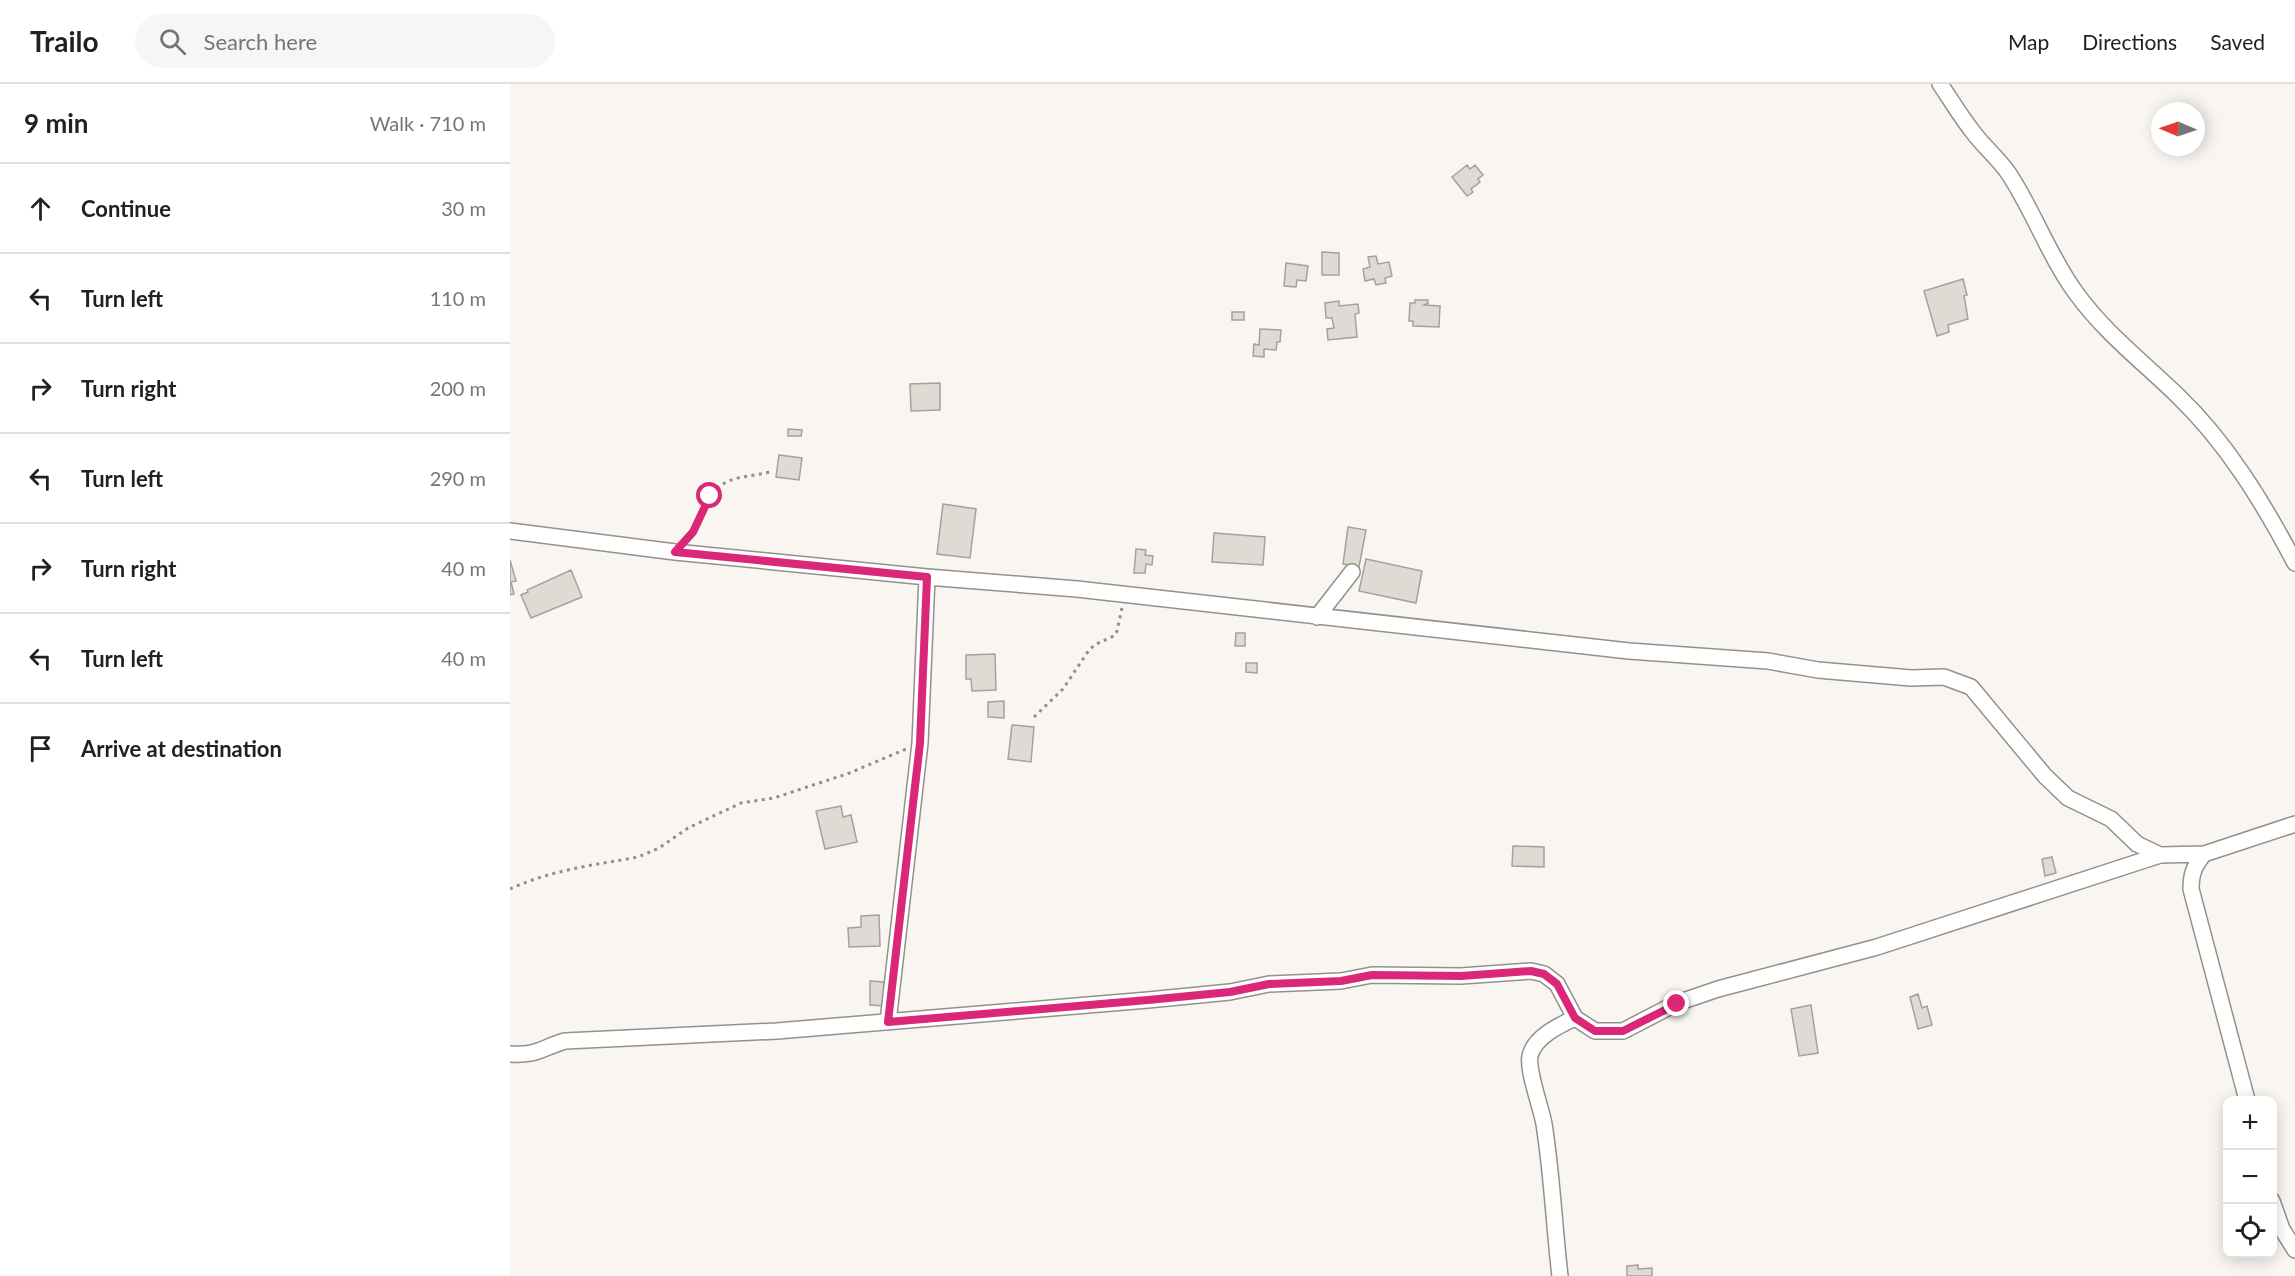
<!DOCTYPE html>
<html lang="en">
<head>
<meta charset="utf-8">
<style>
  :root { --surface:#fff; --page:#f6f6f6; --text:#202124; --muted:#757577; --line:#e0e0e0 }
  body { margin:0; font-family:Lato,sans-serif; background:var(--page); color:var(--text) }
  .controls { position:absolute; right:18px; bottom:18px; display:grid; overflow:hidden; border-radius:12px; box-shadow:0 3px 15px #0003 }
  .controls button { width:54px; height:54px; display:grid; place-items:center; padding:0; border:0; border-bottom:2px solid var(--line); background:var(--surface); color:var(--text); font:30px sans-serif }
  .compass { position:absolute; left:1641px; top:18px; width:54px; height:54px; border-radius:50%; background:var(--surface); box-shadow:0 3px 15px #0003; rotate:272deg }
  .stop { position:absolute; width:18px; height:18px; margin:-14px; border:4px solid #db2777; border-radius:50%; background:#fff }
  .stop.end { background:#db2777; border-color:#fff; box-shadow:0 2px 6px #0008 }
  .list { margin:0; padding:0; list-style:none }
  h2 { display:flex; justify-content:space-between; align-items:center; height:78px; margin:0; padding:0 24px; font-size:26px }
  h2 small { font-size:20px; font-weight:400; color:var(--muted) }
  .list li { display:grid; grid-template-columns:39px 1fr auto; gap:18px; align-items:center; box-sizing:border-box; height:90px; padding:0 24px; border-top:2px solid var(--line) }
  .list b { display:block; font-size:22px; white-space:nowrap }
  .list em { font-size:20px; font-style:normal; color:var(--muted) }
  .icon { flex:none; width:33px; height:33px; fill:none; stroke:currentColor; stroke-width:2; stroke-linecap:round; stroke-linejoin:round }
  .map { position:relative; flex:none; width:1785px; height:1192px; overflow:hidden }
  header { display:flex; align-items:center; gap:36px; box-sizing:border-box; height:84px; padding:0 30px; background:var(--surface); border-bottom:2px solid var(--line) }
  header strong { font-size:28px }
  nav { display:flex; gap:33px; margin-inline-start:auto; font-size:21px }
  .search { width:420px; height:54px; background:var(--page); display:flex; align-items:center; gap:15px; box-sizing:border-box; padding:0 21px; border-radius:33px; color:var(--muted); font-size:22px }
  main { display:flex }
  aside { flex:1; background:var(--surface) }
  .map>svg:first-child { display:block }
  .building { fill:#dedbd5; stroke:#a5a19c; stroke-width:1.5 }
  .lines { fill:none; stroke-linecap:round; stroke-linejoin:round }
  .street-casing { stroke:#94908c; stroke-width:18 }
  .path { stroke:#918e8b; stroke-width:3; stroke-dasharray:3 4.5; stroke-linecap:butt }
  .street { stroke:#fff; stroke-width:15 }
  .route { stroke:#db2777; stroke-width:8 }
</style>
</head>
<body>
<header>
<strong>Trailo</strong>
<div class="search"><svg class="icon" aria-label="search" viewBox="0 0 24 24"><circle cx="10" cy="10" r="6"/><path d="M15 15l6 6"/></svg>Search here</div>
<nav><a>Map</a><a>Directions</a><a>Saved</a></nav>
</header>
<main>
<aside>
<h2>9 min<small>Walk · 710 m</small></h2>
<ul class="list">
<li><svg class="icon" aria-label="ahead" viewBox="0 0 24 24"><path d="M12 20V5M6 11l6-6 6 6"/></svg><div><b>Continue</b></div><em>30 m</em></li>
<li><svg class="icon" aria-label="left" viewBox="0 0 24 24"><path d="M17 20v-9H6M10 6l-5 5 5 5"/></svg><div><b>Turn left</b></div><em>110 m</em></li>
<li><svg class="icon" aria-label="right" viewBox="0 0 24 24"><path d="M7 20v-9h11M14 6l5 5-5 5"/></svg><div><b>Turn right</b></div><em>200 m</em></li>
<li><svg class="icon" aria-label="left" viewBox="0 0 24 24"><path d="M17 20v-9H6M10 6l-5 5 5 5"/></svg><div><b>Turn left</b></div><em>290 m</em></li>
<li><svg class="icon" aria-label="right" viewBox="0 0 24 24"><path d="M7 20v-9h11M14 6l5 5-5 5"/></svg><div><b>Turn right</b></div><em>40 m</em></li>
<li><svg class="icon" aria-label="left" viewBox="0 0 24 24"><path d="M17 20v-9H6M10 6l-5 5 5 5"/></svg><div><b>Turn left</b></div><em>40 m</em></li>
<li><svg class="icon" aria-label="arrive" viewBox="0 0 24 24"><path d="M6 21V4h12l-3 4 3 4H6"/></svg><div><b>Arrive at destination</b></div></li>
</ul>
</aside>
<div class="map">
<svg width="1785" height="1192" viewBox="0 0 1785 1192">
  <rect width="100%" height="100%" fill="#f9f5f0"/>
  <path class="building" d="M957,81L960,85L965,81L973,91L968,95L970,98L961,105L963,108L957,112L942,93Z
    M812,168L829,169V191H812Z
    M866,172L868,180L879,178L882,192L875,194L876,199L866,201L864,195L855,197L853,185L860,183L858,173Z
    M776,179L798,182L796,197L787,196L786,203L774,202Z
    M1453,195L1457,211L1454,212L1458,235L1438,241L1439,248L1427,252L1414,207Z
    M905,216H918V219L914,221L930,222L929,243L903,242V237H899L900,219H905Z
    M829,217V222L848,220L849,229L845,230L847,253L818,256L817,245L824,244L822,234H816L815,219Z
    M722,228H734V236H722Z
    M750,245L771,246L770,258H767L766,266L754,265V273L743,272L744,260L749,261Z
    M430,299V326L401,327L400,300Z
    M278,345L292,346L291,352H278Z
    M269,371L292,374L289,396L266,393Z
    M433,420L466,425L460,474L427,470Z
    M838,443L856,446L849,483L833,480Z
    M704,449L755,453L753,481L702,478Z
    M626,465L636,466L635,471L643,472L642,481L636,480L635,489H624Z
    M856,475L912,487L906,519L849,507Z
    M0,476L6,497L1,498L4,510L0,511Z
    M61,486L72,513L21,534L11,511L18,508L17,506Z
    M726,549H735V562H725Z
    M485,570L486,606L462,607L461,595H456V571Z
    M736,579H747V589L736,588Z
    M494,617V634L478,633V618Z
    M502,641L524,643L521,678L498,675Z
    M331,722L333,733L341,731L347,758L315,765L306,727Z
    M1003,762L1034,763V783L1002,782Z
    M1542,773L1546,789L1535,792L1532,775Z
    M369,831L370,862L339,863L338,844L351,843V832Z
    M360,897L374,898V922L360,921Z
    M1408,910L1412,924L1417,922L1422,941L1408,945L1400,913Z
    M1301,921L1308,969L1289,972L1281,925Z
    M1128,1181V1185L1142,1184V1192H1117V1182Z"/>
  <g class="lines">
    <defs>
      <path id="street" d="M1430,0C1441,16 1451,33 1463,48C1474,63 1489,75 1499,90C1524,128 1539,172 1566,209C1595,249 1633,278 1668,312C1717,359 1754,420 1785,479
        M0,447L165,468L417,493L567,505L1119,567L1258,577L1308,586L1401,594L1434,593L1461,603L1535,692L1558,714L1601,735L1627,760L1650,771L1694,770L1785,740
        M807,533L842,488
        M1694,770C1684,782 1681,790 1681,805L1737,1016
        M378,938L410,659L417,493
        M0,970C27,972 31,964 55,957L267,947L638,916L720,908L759,900L831,897L862,891L951,892L1021,887L1034,890L1047,900L1065,934
        M1762,1117L1772,1145L1785,1166
        M1050,1192C1044,1141 1042,1090 1034,1040C1031,1023 1017,986 1020,972C1024,953 1050,941 1065,934L1085,947H1113L1167,919L1208,905L1367,863L1650,771"/>
    </defs>
    <use href="#street" class="street-casing"/>
    <path class="path" d="M177,456C185,446 189,435 194,423C209,391 229,395 260,388
      M524,633L553,605L579,566L586,560L604,552L607,547L612,524
      M0,805C41,786 84,781 128,773L149,764L178,744L231,719L264,714L309,699L337,690L396,665"/>
    <use href="#street" class="street"/>
  </g>
  <g class="lines">
    <path class="route" d="M200,412L183,448L165,468L417,493L410,659L378,938L638,916L720,908L759,900L831,897L862,891L951,892L1021,887L1034,890L1047,900L1065,934L1085,947H1113L1167,920"/>
  </g>
</svg>
<div class="controls">
<button>+</button>
<button>−</button>
<button><svg class="icon" aria-label="locate" viewBox="0 0 24 24"><circle cx="12" cy="12" r="6"/><path d="M12 2v4M12 18v4M2 12h4M18 12h4"/></svg></button>
</div>
<svg class="compass" viewBox="-18 -18 36 36"><path d="M0-13l5 13h-10z" fill="#e53935"/><path d="M0 13l5-13h-10z" fill="#757577"/></svg>
<div class="stop" style="left:200px;top:412px"></div>
<div class="stop end" style="left:1167px;top:920px"></div>
</div>
</main>
</body>
</html>
